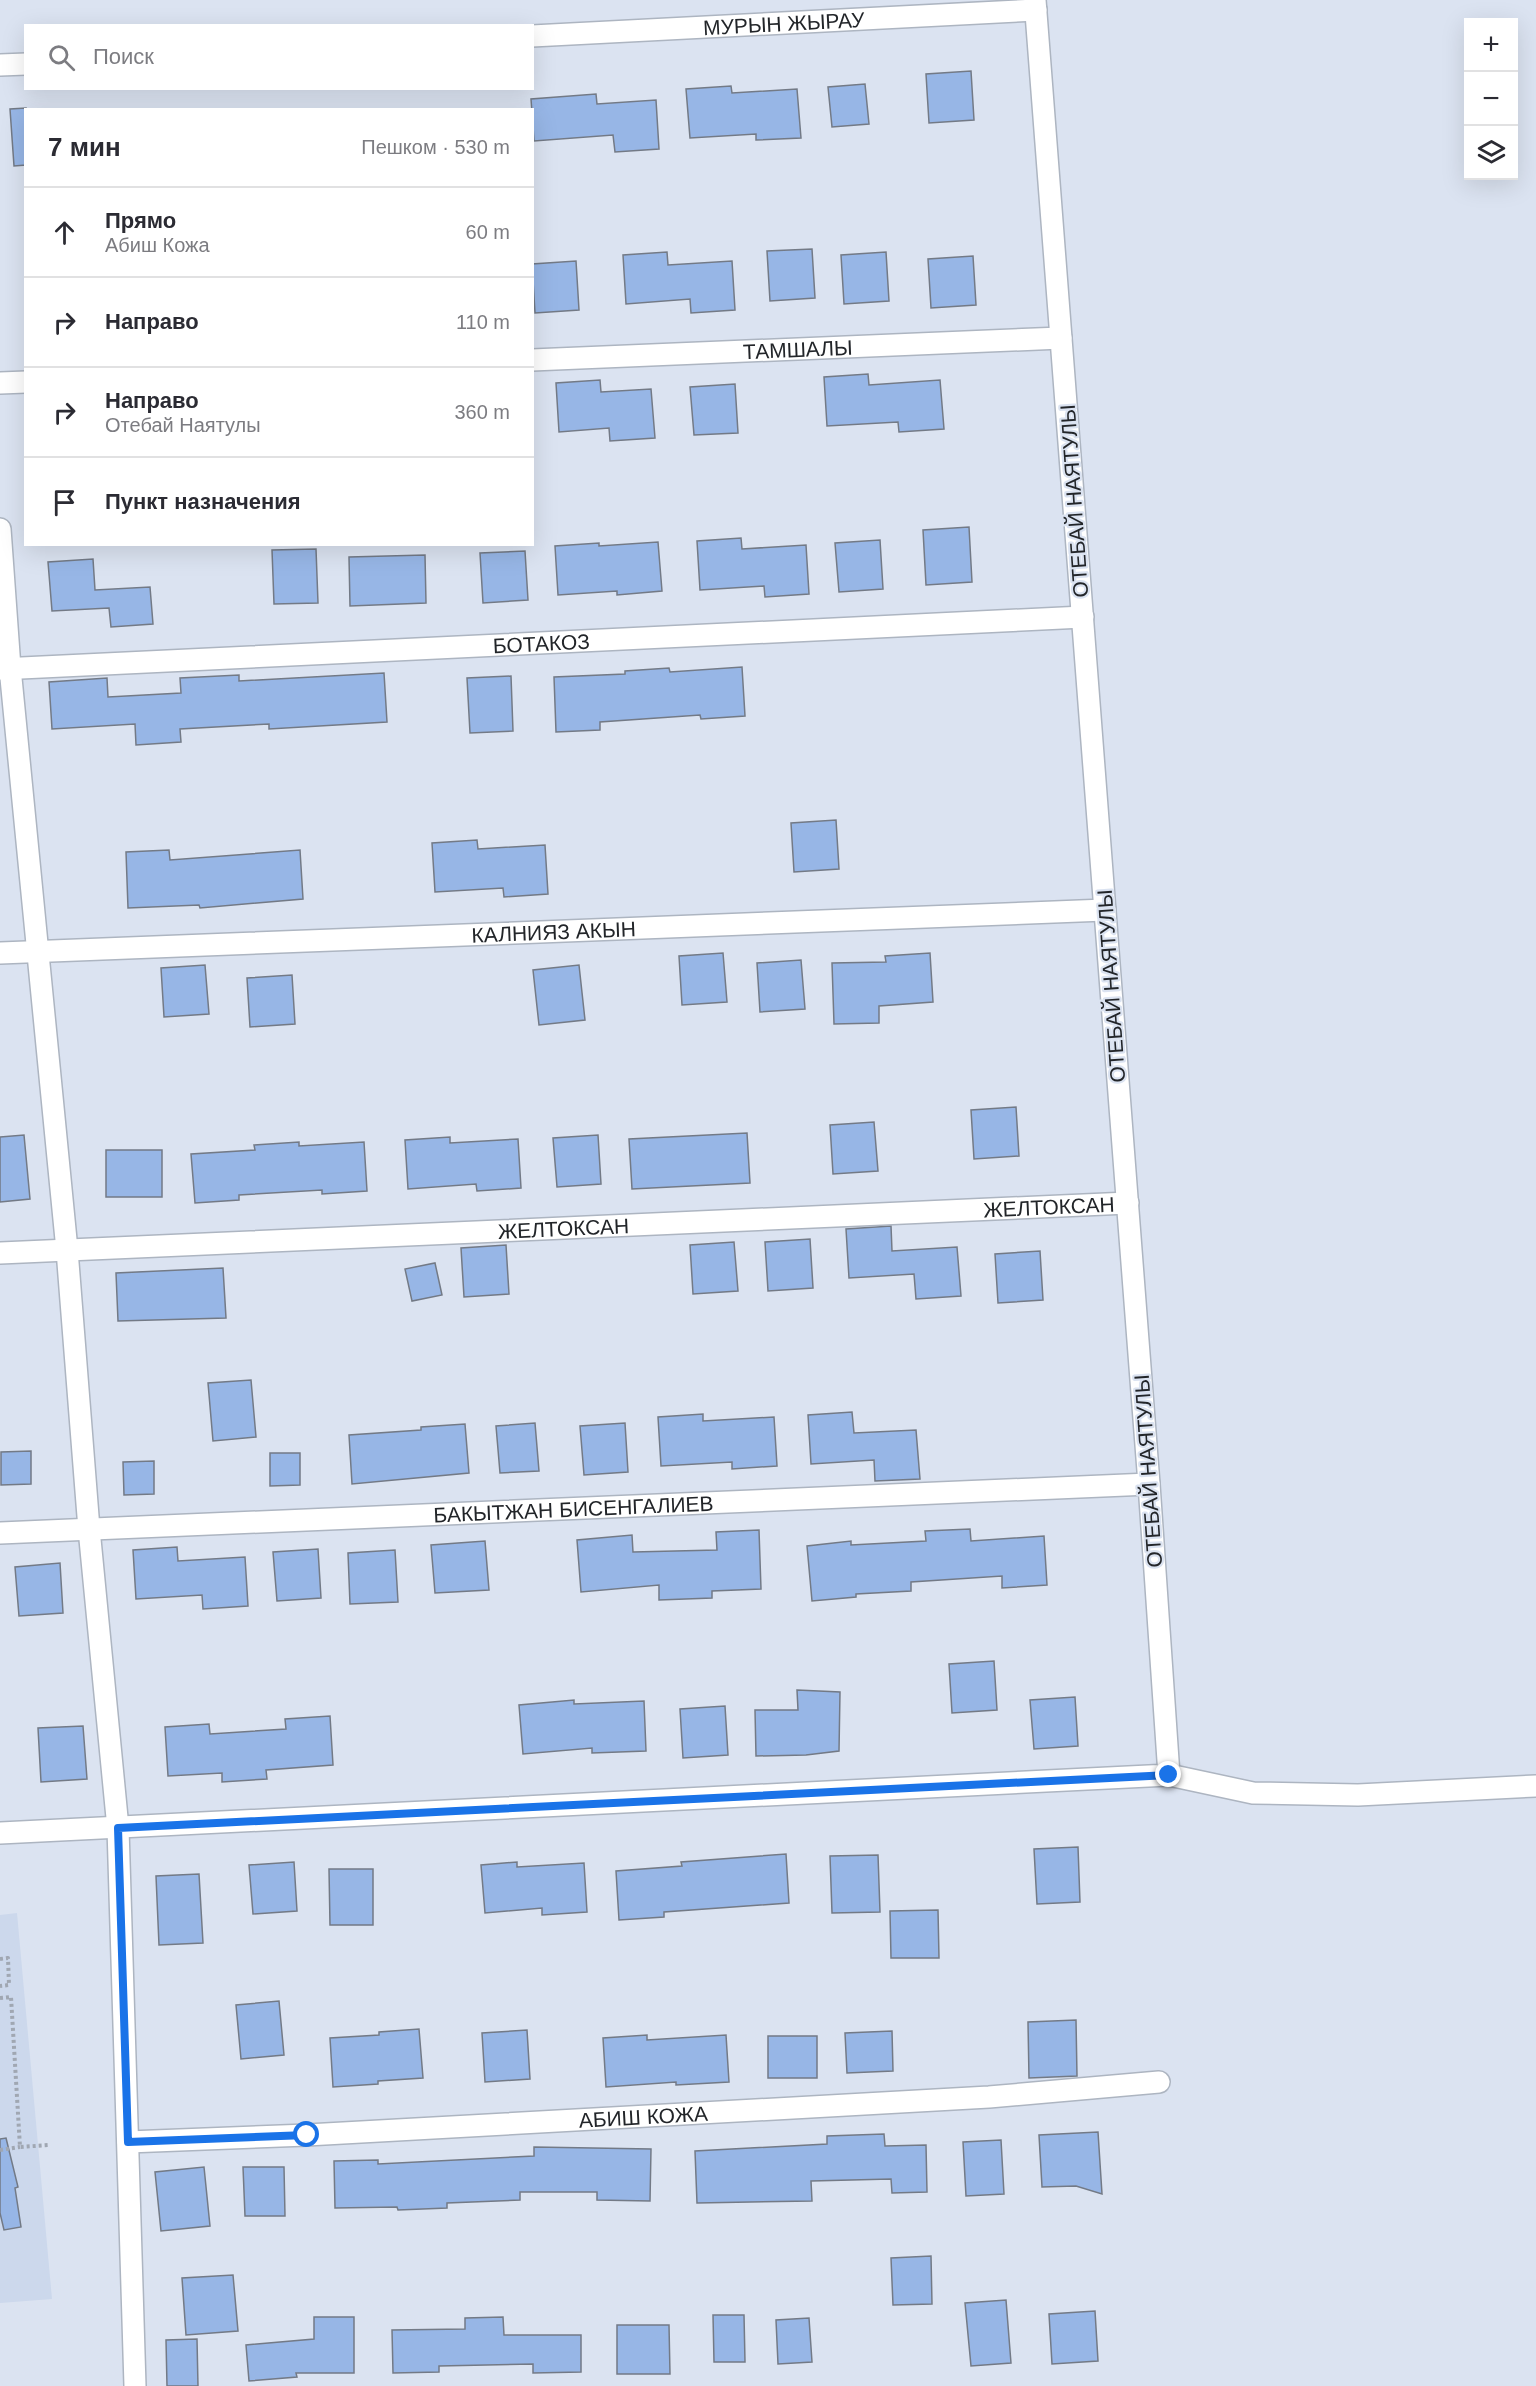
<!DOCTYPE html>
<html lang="ru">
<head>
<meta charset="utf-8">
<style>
  :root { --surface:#fff; --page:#f7f7f7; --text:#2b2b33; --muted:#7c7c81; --line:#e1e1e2 }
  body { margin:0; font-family:Helvetica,sans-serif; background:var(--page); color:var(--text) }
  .controls { position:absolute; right:18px; top:18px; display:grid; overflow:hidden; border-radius:0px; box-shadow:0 6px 24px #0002 }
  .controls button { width:54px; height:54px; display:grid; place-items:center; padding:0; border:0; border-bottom:2px solid var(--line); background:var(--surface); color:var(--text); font:30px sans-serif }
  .stop { position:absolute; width:18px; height:18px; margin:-14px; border:4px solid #1a73e8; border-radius:50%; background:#fff }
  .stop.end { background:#1a73e8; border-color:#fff; box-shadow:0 2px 6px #0008 }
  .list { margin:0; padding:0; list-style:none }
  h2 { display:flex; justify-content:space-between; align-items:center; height:78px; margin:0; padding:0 24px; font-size:26px }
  h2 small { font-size:20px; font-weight:400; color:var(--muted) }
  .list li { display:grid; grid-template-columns:39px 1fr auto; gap:18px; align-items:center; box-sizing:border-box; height:90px; padding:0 24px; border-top:2px solid var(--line) }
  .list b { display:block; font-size:22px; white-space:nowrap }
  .list p { margin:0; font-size:20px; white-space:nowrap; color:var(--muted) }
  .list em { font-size:20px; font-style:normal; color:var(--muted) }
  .icon { flex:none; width:33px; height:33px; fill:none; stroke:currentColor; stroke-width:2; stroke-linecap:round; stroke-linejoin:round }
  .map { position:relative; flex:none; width:1536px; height:2386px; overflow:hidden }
  .search { position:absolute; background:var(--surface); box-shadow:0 6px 24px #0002; left:24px; top:24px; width:510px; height:66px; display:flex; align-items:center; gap:15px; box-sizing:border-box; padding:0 21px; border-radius:0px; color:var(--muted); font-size:22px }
  .panel { position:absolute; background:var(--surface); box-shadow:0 6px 24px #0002; left:24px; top:108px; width:510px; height:438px; border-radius:0px }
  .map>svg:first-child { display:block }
  .built { fill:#ccd8ec }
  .building { fill:#97b6e6; stroke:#737a86; stroke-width:1.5 }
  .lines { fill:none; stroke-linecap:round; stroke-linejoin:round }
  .minor-casing { stroke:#adb5c1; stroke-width:24 }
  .path { stroke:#a0a7b2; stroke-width:4; stroke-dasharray:3 3; stroke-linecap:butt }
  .minor { stroke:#fff; stroke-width:21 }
  .route { stroke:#1a73e8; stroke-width:8 }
  .labels { text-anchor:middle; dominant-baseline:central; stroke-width:4.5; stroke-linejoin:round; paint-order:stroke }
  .street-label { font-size:21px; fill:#222529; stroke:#dbe3f1 }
</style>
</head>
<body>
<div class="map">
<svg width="1536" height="2386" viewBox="0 0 1536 2386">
  <rect width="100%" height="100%" fill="#dbe3f1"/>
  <path class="built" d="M17,1913L52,2299L0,2303V1915Z"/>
  <path class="building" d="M971,71L974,120L929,123L926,74Z
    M865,84L869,124L832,127L828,87Z
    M731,86L732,93L797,89L801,138L756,140V134L690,138L686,89Z
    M596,94L597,104L656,100L659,149L615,152L613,135L534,141L531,99Z
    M26,108V165L14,166L10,109Z
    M812,249L815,298L770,301L767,251Z
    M667,252L668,265L732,261L735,310L691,313L690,299L626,304L623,255Z
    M886,252L889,301L844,304L841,255Z
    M973,256L976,305L931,308L928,259Z
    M576,261L579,310L535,313L532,264Z
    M868,374L869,385L940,380L944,429L899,432L898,422L827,426L824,377Z
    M600,380L601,392L651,389L655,438L610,441L609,428L559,432L556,383Z
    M735,384L738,433L694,435L690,387Z
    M969,527L972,582L926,585L923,530Z
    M741,538L742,549L806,545L809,594L765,597L764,586L700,590L697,541Z
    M880,540L883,589L839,592L835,543Z
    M658,542L662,591L617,595V591L558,595L555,546L599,543V546Z
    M316,549L318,603L274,604L272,550Z
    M525,551L528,600L483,603L480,553Z
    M425,555L426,603L350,606L349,557Z
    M93,559L95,590L150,587L153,624L111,627L109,608L52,611L48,562Z
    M742,667L745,716L701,719L700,715L600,722V730L556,732L554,677L625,674V671L669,668L670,672Z
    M384,673L387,722L269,729V724L180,729L181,742L136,745L135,724L52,729L49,682L107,678L108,697L181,693L180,678L239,675V681Z
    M511,676L513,731L470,733L467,678Z
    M836,820L839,869L794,872L791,823Z
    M477,840L478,849L545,845L548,894L504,897L503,888L435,892L432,843Z
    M169,850L170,860L300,850L303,899L200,908L199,905L128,908L126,852Z
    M723,953L727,1002L682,1005L679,956Z
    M930,953L933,1002L879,1006V1023L834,1024L832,963L886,962L885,956Z
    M801,960L805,1009L760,1012L757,963Z
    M205,965L209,1014L164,1017L161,968Z
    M579,965L585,1020L539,1025L533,970Z
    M292,975L295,1024L250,1027L247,978Z
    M1016,1107L1019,1156L974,1159L971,1110Z
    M874,1122L878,1171L833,1174L830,1125Z
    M747,1133L750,1183L632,1189L629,1139Z
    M24,1135L30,1199L0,1202V1137Z
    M598,1135L601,1184L557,1187L553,1138Z
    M450,1137V1143L518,1139L521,1188L477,1191L476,1184L408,1189L405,1140Z
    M299,1142V1146L364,1142L367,1191L322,1194V1190L239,1195V1200L195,1203L191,1154L255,1150L254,1145Z
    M106,1150H162V1197H106Z
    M891,1226L892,1251L957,1247L961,1296L916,1299L914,1274L849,1278L846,1229Z
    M810,1239L813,1288L768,1291L765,1242Z
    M734,1242L738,1291L693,1294L690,1245Z
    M506,1245L509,1294L464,1297L461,1248Z
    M1040,1251L1043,1300L998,1303L995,1254Z
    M435,1263L442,1295L412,1301L405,1269Z
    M223,1268L226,1318L118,1321L116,1273Z
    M251,1380L256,1437L213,1441L208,1383Z
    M852,1412L854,1433L916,1430L920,1479L875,1481L874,1460L811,1464L808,1415Z
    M703,1414V1421L774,1417L777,1466L732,1469V1462L661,1466L658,1417Z
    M535,1423L539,1471L500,1473L496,1426Z
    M625,1423L628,1472L584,1475L580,1426Z
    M465,1424L469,1473L352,1484L349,1435L421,1430V1427Z
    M31,1451V1484L1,1485V1452Z
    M270,1453H300V1485L270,1486Z
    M154,1461V1494L124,1495L123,1462Z
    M970,1529L971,1541L1044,1536L1047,1585L1002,1588V1576L911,1582V1591L856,1594V1597L812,1601L807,1546L851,1541V1545L926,1541L925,1531Z
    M759,1530L761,1589L712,1591V1598L659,1600V1585L581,1592L577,1540L632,1535L633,1552L717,1550L716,1532Z
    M485,1541L489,1590L435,1593L431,1545Z
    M177,1547L178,1561L245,1557L248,1606L203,1609L202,1595L136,1599L133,1550Z
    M318,1549L321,1598L277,1601L273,1552Z
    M395,1550L398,1602L350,1604L348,1553Z
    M60,1563L63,1613L19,1616L15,1567Z
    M994,1661L997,1710L952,1713L949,1664Z
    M797,1690L840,1692L839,1751L806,1755L756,1756L755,1710H798Z
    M1075,1697L1078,1746L1034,1749L1030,1700Z
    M574,1700V1704L644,1701L646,1751L592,1753V1748L523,1754L519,1705Z
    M725,1706L728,1755L683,1758L680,1709Z
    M330,1716L333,1765L266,1770L267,1779L222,1782V1773L168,1776L165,1727L209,1724L210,1734L286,1729L285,1719Z
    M83,1726L87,1779L41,1782L38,1728Z
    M1078,1847L1080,1902L1037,1904L1034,1849Z
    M786,1854L789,1903L664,1912V1917L619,1920L616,1871L682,1866L681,1862Z
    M878,1855L880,1912L832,1913L830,1856Z
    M294,1862L297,1911L253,1914L249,1865Z
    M517,1862V1867L584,1863L587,1912L542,1915V1908L485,1913L481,1865Z
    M329,1869H373V1925H330Z
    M199,1874L203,1943L159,1945L156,1876Z
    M938,1910L939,1958H891L890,1911Z
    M279,2001L284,2055L241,2059L236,2005Z
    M1076,2020L1077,2076L1029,2078L1028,2022Z
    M419,2029L423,2078L378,2081V2084L333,2087L330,2038L379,2035V2032Z
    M527,2030L530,2079L485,2082L482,2033Z
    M892,2031L893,2071L847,2073L845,2033Z
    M647,2035V2040L726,2035L729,2082L676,2085V2082L606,2087L603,2038Z
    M768,2036H817V2078H768Z
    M1098,2132L1102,2194L1076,2186L1042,2187L1039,2135Z
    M884,2134L885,2146L926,2145L927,2192L892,2193L891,2179L811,2181L812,2201L697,2203L695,2151L827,2144V2136Z
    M6,2138L18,2187L15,2188L21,2227L4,2230L0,2213V2139Z
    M1001,2140L1004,2194L966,2196L963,2142Z
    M534,2147L651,2149L650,2201L597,2200V2192H520V2200L447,2203V2208L398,2210L397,2207L335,2208L334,2161L378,2160V2164L534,2156Z
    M204,2167L210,2226L161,2231L155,2172Z
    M243,2167H284L285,2216H245Z
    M931,2256L932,2304L893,2305L891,2258Z
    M233,2275L238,2331L186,2335L182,2278Z
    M1006,2300L1011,2363L971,2366L965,2303Z
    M1095,2311L1098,2361L1052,2364L1049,2314Z
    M713,2315H744L745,2362H714Z
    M314,2317H354V2373H296L297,2377L249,2381L246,2345L314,2339Z
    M503,2317L504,2335H581V2372L533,2373V2364L439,2366V2372L393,2373L392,2330L465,2329V2318Z
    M809,2318L812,2362L778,2364L776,2320Z
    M617,2325H669L670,2374H617Z
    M197,2339L198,2386H167L166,2340Z"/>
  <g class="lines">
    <defs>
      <g id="minor">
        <path id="s1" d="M532,36L1036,10"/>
        <path d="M0,65L26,64"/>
        <path id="s2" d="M532,360L1061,338"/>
        <path d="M0,383L26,382"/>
        <path d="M0,529L10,668L67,1250L89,1529L118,1828L135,2386"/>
        <path id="s3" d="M0,669L1083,617"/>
        <path id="s4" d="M0,953L1105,910"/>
        <path id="s5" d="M0,1253L1128,1203"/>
        <path id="s6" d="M0,1533L1149,1484"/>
        <path d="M1169,1775L1253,1793L1358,1795L1536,1786"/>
        <path d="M0,1833L1169,1775L1149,1484L1035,0"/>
        <path id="s7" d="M128,2142L307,2135L989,2097L1159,2082"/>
      </g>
    </defs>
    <use href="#minor" class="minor-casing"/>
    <path class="path" d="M0,1959L8,1958L9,1985L0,1986
      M0,1998L11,1997L20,2147L49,2145
      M0,2150L20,2147"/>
    <use href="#minor" class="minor"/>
  </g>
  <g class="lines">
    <path class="route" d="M307,2135L128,2142L118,1828L1169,1775"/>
  </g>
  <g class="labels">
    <g class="street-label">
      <text stroke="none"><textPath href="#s1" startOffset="252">МУРЫН ЖЫРАУ</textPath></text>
      <text stroke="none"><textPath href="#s2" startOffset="266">ТАМШАЛЫ</textPath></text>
      <text transform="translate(1074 501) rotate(-94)">ОТЕБАЙ НАЯТУЛЫ</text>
      <text stroke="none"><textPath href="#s3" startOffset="542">БОТАКОЗ</textPath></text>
      <text stroke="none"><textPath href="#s4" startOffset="554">КАЛНИЯЗ АКЫН</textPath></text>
      <text transform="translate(1111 986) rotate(-94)">ОТЕБАЙ НАЯТУЛЫ</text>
      <text stroke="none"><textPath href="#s5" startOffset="1050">ЖЕЛТОКСАН</textPath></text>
      <text stroke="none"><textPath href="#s5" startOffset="564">ЖЕЛТОКСАН</textPath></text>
      <text transform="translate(1148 1471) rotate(-94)">ОТЕБАЙ НАЯТУЛЫ</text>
      <text stroke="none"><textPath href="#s6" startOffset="574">БАКЫТЖАН БИСЕНГАЛИЕВ</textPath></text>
      <text stroke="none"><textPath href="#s7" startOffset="516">АБИШ КОЖА</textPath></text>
    </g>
  </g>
</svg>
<div class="controls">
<button>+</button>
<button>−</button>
<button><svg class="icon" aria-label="layers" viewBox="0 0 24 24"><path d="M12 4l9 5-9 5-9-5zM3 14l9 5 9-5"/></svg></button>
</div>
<div class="stop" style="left:307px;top:2135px"></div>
<div class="stop end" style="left:1169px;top:1775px"></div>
<div class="search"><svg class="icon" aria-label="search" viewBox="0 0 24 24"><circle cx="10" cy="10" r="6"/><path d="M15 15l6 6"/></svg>Поиск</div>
<section class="panel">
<h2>7 мин<small>Пешком · 530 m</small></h2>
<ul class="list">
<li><svg class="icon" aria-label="ahead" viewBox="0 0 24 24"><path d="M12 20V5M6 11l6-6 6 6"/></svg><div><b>Прямо</b><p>Абиш Кожа</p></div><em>60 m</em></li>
<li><svg class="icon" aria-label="right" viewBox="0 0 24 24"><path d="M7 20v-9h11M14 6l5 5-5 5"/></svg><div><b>Направо</b></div><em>110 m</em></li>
<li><svg class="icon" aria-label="right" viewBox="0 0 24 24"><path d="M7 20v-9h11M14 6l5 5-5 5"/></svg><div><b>Направо</b><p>Отебай Наятулы</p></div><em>360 m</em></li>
<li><svg class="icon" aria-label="arrive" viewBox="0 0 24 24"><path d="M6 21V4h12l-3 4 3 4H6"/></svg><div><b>Пункт назначения</b></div></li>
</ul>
</section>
</div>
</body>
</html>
